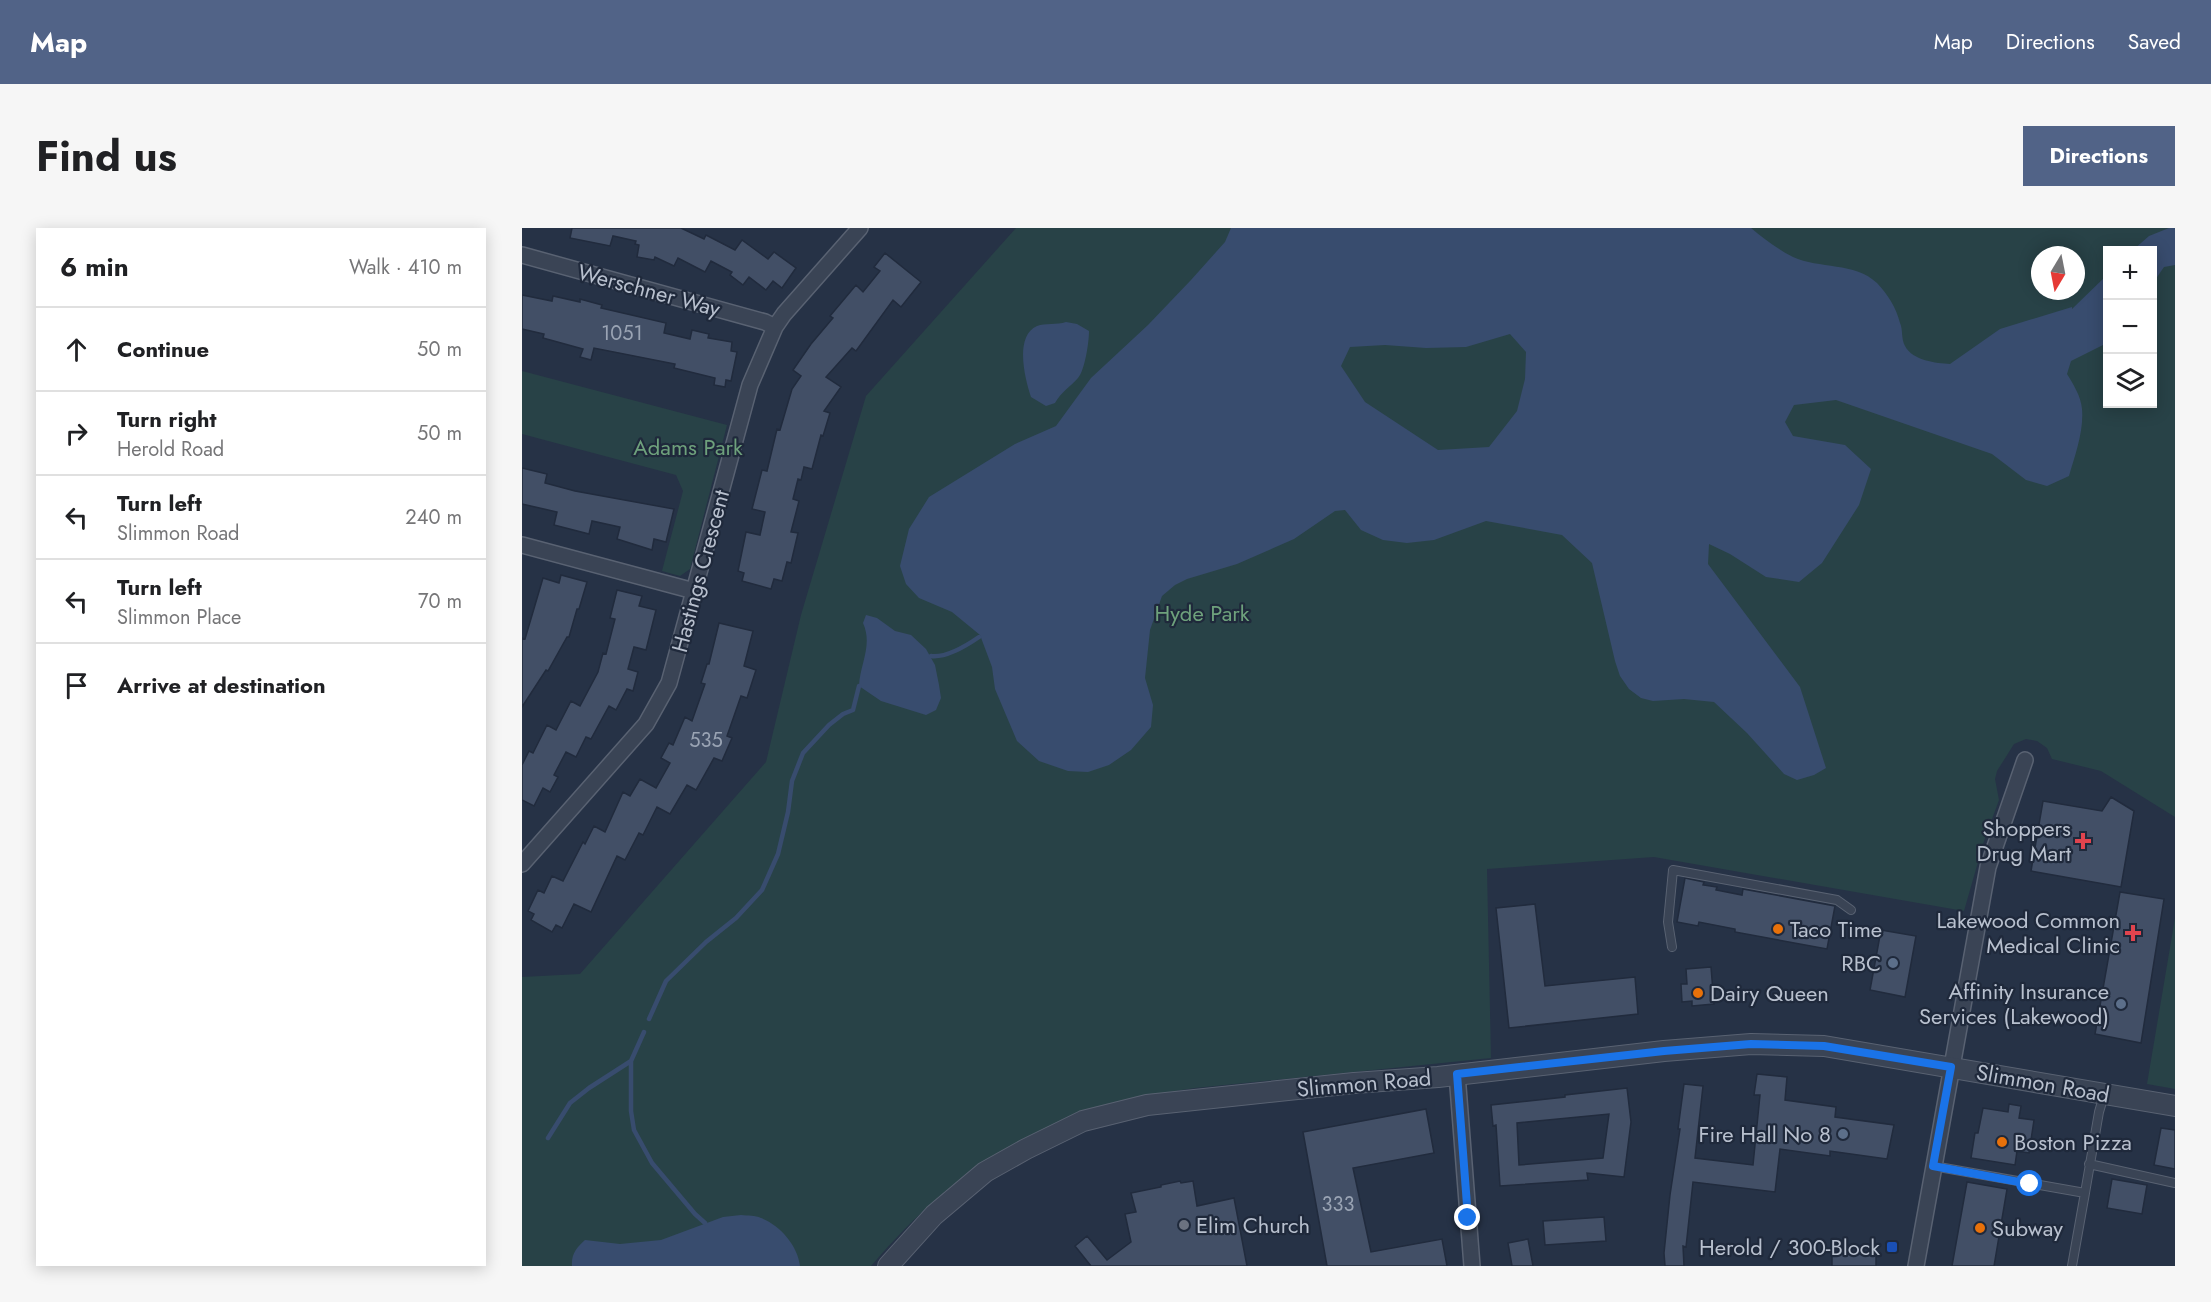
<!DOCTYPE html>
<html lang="en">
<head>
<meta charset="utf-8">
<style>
  :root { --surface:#fff; --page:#f6f6f6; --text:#202124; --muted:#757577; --line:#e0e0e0; --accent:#516387 }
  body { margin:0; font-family:Jost,sans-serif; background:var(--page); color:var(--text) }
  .controls { position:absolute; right:18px; top:18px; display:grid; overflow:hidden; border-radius:0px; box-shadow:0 3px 15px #0003 }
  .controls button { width:54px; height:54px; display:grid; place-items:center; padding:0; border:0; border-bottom:2px solid var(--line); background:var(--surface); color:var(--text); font:30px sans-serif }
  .compass { position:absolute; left:1509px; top:18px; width:54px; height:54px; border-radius:50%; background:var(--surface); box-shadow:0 3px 15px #0003; rotate:190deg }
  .stop { position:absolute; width:18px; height:18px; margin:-14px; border:4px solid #1a73e8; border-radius:50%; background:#fff }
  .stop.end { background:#1a73e8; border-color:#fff; box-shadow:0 2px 6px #0008 }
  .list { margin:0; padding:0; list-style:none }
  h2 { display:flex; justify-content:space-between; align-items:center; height:78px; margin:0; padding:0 24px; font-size:26px }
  h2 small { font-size:20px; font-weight:400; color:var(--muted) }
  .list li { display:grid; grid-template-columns:39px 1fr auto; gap:18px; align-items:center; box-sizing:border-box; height:84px; padding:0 24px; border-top:2px solid var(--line) }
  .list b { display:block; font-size:22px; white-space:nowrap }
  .list p { margin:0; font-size:20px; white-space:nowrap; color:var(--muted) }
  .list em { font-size:20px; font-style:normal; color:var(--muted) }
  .icon { flex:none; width:33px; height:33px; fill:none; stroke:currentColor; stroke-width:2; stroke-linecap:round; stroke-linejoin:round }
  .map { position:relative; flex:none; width:1653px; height:1038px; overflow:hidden; border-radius:0px }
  header { display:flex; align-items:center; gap:36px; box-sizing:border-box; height:84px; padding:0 30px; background:var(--accent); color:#fff }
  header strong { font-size:28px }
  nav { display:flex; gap:33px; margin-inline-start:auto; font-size:21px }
  .intro { display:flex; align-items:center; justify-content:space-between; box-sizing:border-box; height:144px; padding:0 36px }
  h1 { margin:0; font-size:42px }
  .button { padding:15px 27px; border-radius:0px; background:var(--accent); color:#fff; font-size:21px; font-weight:700 }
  main { display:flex; gap:36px; padding:0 36px }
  aside { flex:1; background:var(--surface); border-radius:0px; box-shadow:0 3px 15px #0003 }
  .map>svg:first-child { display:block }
  .green { fill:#284247; fill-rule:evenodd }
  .water { fill:#384c6e; fill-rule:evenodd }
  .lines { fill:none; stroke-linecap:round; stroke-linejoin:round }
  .stream { stroke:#384c6e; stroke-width:4.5 }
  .building { fill:#424f66; stroke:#212b3d; stroke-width:1.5; fill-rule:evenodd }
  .service-casing { stroke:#596272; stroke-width:10 }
  .minor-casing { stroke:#596272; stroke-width:18 }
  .tertiary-casing { stroke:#596272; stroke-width:22 }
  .service { stroke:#3a4455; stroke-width:8 }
  .minor { stroke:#3a4455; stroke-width:15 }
  .tertiary { stroke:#3a4455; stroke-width:20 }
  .route { stroke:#1a73e8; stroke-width:8 }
  .health-dot { fill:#e0444e; stroke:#1f293b; stroke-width:2 }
  .food-dot { fill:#e8710a; stroke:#1f293b; stroke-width:2 }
  .service-dot { fill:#5c6f8a; stroke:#1f293b; stroke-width:2 }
  .worship-dot { fill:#6b7280; stroke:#1f293b; stroke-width:2 }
  .transit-dot { fill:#1a4fb4; stroke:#1f293b; stroke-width:2 }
  .labels { text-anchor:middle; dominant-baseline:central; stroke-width:4.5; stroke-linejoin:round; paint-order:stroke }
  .number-label { font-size:20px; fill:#9aa4b4 }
  .street-label { font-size:22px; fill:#b8c0ce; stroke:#1f293b }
  .park-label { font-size:22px; fill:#6ea17c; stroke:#1f293b }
  .poi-label { font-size:22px; fill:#b8c0ce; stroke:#1f293b; text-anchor:end }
</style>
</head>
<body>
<header>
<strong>Map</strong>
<nav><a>Map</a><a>Directions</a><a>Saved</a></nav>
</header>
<div class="intro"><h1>Find us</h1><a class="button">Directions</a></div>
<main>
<aside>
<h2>6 min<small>Walk · 410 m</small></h2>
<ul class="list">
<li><svg class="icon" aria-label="ahead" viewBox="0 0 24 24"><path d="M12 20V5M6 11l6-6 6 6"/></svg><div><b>Continue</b></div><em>50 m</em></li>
<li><svg class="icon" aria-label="right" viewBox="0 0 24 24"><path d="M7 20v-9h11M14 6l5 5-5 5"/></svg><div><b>Turn right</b><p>Herold Road</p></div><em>50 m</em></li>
<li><svg class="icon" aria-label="left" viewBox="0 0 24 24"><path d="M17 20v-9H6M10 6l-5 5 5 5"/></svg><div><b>Turn left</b><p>Slimmon Road</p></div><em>240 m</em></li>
<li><svg class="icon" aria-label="left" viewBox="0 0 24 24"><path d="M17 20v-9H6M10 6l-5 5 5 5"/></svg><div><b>Turn left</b><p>Slimmon Place</p></div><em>70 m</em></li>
<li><svg class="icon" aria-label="arrive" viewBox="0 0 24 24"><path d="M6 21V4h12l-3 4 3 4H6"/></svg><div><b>Arrive at destination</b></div></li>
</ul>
</aside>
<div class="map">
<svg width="1653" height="1038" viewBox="0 0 1653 1038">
  <rect width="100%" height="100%" fill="#263246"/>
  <path class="green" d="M494,0H1653V589L1579,543L1530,531L1525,520L1515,513L1504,511L1492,516L1475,543L1473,551L1477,572L1462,613L1442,683L1132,629L965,641L969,830L673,860C530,880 443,929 349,1038H0V749L58,746L244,534L279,387L344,168ZM1586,22H1630V176H1586ZM1518,27H1554V63H1518Z
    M0,143L205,197L168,341L158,348L140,343L161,263L154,247L0,206Z
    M1653,690V861L1625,856Z"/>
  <path class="water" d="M709,0H1229C1241,10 1257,22 1271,29C1297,41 1333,34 1355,55C1366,67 1374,79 1378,95C1381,101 1379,111 1383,118C1391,133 1414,135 1428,136L1478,101L1550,79V81L1585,47V115L1549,133L1545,146C1551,156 1559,168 1560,181C1562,203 1553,227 1547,248L1525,258L1504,252L1470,226L1314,172L1272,177L1263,194L1271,208L1323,217L1349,241L1337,277L1300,335L1277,354L1244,349L1208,326L1187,316L1186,336L1278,459L1304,540L1292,547L1275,552L1262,546L1225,505L1192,474L1162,471L1131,473L1119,470L1107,461L1098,448L1093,433L1070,335L1040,307L964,293L912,312L885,315L861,312L839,302L823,282L813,283L772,311L715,336L665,351L653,357L640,368L628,402L623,450L631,477L629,499L609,522L587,537L566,544L546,543L517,533L495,513L473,461L470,439L458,407L430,384L397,370L384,356L378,338L387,301L407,269L493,216L534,198L569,150L626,97L669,52L703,14ZM988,106L1004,124L1003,151L995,183L967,219L916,222L843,174L819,138L828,119L863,117L904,120L944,119Z
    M1647,0H1653V37L1642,39L1631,55L1630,22H1611L1627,8Z
    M544,94L555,96L567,103C567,114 563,142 556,150C548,159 539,164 533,175L524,178L509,169C503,151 492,108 515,98C523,95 535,97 544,94Z
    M344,387L355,390L373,403L389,407L404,421L413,437L417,457L419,470L414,482L404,487L359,473L337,458C338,436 351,417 341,395Z
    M219,987C226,988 233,987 239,990C258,997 276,1018 278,1038H50C49,1026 55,1019 63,1012L98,1016L139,1012L201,989Z"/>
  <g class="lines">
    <path class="stream" d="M409,428C425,430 444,418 457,409
      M127,791L144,753L184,714L214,690L240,662L256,626L266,584L270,553L281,525L307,497L321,486L331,482L337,458
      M109,833V883L112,902L130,935L173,986L183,995
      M26,910L48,875L67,860L109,833L122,804"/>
  </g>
  <path class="building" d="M50,0H159L182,11L184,7L213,22L220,12L246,31L252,24L274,40L260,60L251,53L244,62L227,49L221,57L208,47L210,44L189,33L183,44L156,30L152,38L133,29L132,32L115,29L117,17L113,16L114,13L91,8L88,18L48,10Z
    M363,25L399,54L379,79L371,72L334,123L330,120L304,149L319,159L302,183L308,185L301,208L299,207L290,241L282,239L279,252L276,251L271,271L277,273L269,304L276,305L269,335L265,334L260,353L252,351L249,361L220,353L222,345L216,343L224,304L238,307L243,284L230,281L240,242L245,243L255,201L258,202L270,161L279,148L271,142L289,116L311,90L308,88L334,57L341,64L358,43L352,39Z
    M0,67L30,73L31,68L58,74V71L80,77L79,80L144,95L142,105L168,111L170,102L187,106L186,110L210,114L209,123L215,124L209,153L204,152L203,159L192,157L193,150L152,140L153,136L72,120L69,132L58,129L61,121L21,110L22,106L0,101Z
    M0,240L25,246L23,255L53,263L152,281L144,314L132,311L130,322L95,311L98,299L70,293L67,306L32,297L35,284L0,276Z
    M39,347L65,354L57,381H55L47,409H45L26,443L24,442L0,479V410L3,411L21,350L37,355Z
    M95,362L120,368L117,378L134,382L124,422L112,419L106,441L116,444L111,463L105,461L94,482L87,478L69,511L64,509L54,529L44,524L32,547L36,549L28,564L21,560L12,578L0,572V537L7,523L11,525L25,497L34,502L49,473L58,478L76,444L81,425L84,426L93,391L88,390Z
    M197,395L231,403L222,438L234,442L225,470L219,468L205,508L210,510L200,533L192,530L174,562L165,557L148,586L135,579L121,607L117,605L103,632L95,628L69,684L52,676L40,700L34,697L30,704L9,692L12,686L6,683L16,662L22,665L30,648L41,653L61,614L63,616L72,598L83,604L101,564L108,568L118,551L134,560L148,535L139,530L147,515L151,517L163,489L170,493L183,456L179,455L185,436H187Z
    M1589,569L1612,583L1599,659L1509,643L1521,573L1580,583Z
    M1163,650L1182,654L1181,657L1195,659L1194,662L1220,667L1221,661L1313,678L1305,721L1213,704V701L1177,694L1176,698L1155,694Z
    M1598,664L1642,671L1619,815L1573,806Z
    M1013,676L1023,758L1113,749L1116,786L987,800L974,680Z
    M1359,702L1394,708L1383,769L1348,762Z
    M1189,739L1192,776L1170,778V773L1160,774L1159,756H1165L1164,741Z
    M1235,846L1265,849L1263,872L1314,879L1313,889L1372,897L1365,931L1308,923V928L1258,921L1253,964L1171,954L1164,1019L1161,1018L1162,1038H1143L1142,1025L1148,967L1158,901H1156L1162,856L1181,858L1173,930L1231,937L1238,867H1232Z
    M1105,860L1109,894L1102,949L1065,945L1066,952L978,958L974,897L971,898L969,877L1043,869V867ZM1087,886L1081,930L997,937L995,895Z
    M1487,876L1499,878L1497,890L1512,892L1507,925L1495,923L1493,937L1449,930L1453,905H1456L1461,880L1486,884Z
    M904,881L912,925L831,940L849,1024L920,1011L925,1038H805L781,904Z
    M1639,900L1653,902V941L1632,937Z
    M1590,951L1625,957L1620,986L1585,980Z
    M658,953L659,955L671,953L675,978L712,970L725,1038H569L553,1018L565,1008L585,1032L609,1014L603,986L614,984L609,965L639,959V957Z
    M1445,954L1485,961L1472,1038H1430Z
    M1082,989L1084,1013L1023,1017L1021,993Z
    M1006,1011L1011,1038H990L986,1015Z
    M1354,1025V1038H1310V1026Z"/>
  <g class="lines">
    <defs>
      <path id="service" d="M1150,719L1146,694L1151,642L1315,672L1329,682
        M1567,936L1653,955
        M1411,938L1563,965L1577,884L1582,867
        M1550,1038L1563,965"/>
      <path id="minor" d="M0,27L243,94L253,99
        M0,317L172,363
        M0,636L124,496L147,455L228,157L253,99L262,86L338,0
        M935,846L950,1038
        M1394,1038L1466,639L1503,532"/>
      <path id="tertiary" d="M366,1038L412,987L463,944L504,921L561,893L625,877L832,855L916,849L1142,823L1229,816L1302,818L1653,878"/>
    </defs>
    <use href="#service" class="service-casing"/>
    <use href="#minor" class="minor-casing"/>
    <use href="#tertiary" class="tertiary-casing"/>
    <use href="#service" class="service"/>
    <use href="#minor" class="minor"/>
    <use href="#tertiary" class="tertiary"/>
  </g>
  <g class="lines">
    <path class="route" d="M946,990L935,846L1142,823L1229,816L1302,818L1429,839L1411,938L1508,956"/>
  </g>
  <g class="health-dot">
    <path d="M1558 604h6v6h6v6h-6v6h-6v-6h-6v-6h6z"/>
    <path d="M1608 696h6v6h6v6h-6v6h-6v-6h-6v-6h6z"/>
  </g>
  <g class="food-dot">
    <circle cx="1256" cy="701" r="6"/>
    <circle cx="1176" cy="765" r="6"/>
    <circle cx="1480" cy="914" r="6"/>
    <circle cx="1458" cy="1000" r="6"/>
  </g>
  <g class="service-dot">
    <circle cx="1371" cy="735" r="6"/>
    <circle cx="1599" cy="776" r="6"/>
    <circle cx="1321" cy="906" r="6"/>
  </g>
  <circle class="worship-dot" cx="662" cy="997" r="6"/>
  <rect class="transit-dot" x="1364" y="1013" width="12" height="12" rx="3"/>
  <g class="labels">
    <g class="number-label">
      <text x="100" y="105">1051</text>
      <text x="184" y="512">535</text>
      <text x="816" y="976">333</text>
    </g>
    <g class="street-label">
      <text transform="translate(127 62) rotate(15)">Werschner Way</text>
      <text transform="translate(178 343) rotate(-75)">Hastings Crescent</text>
      <text transform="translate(842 855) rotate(-5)">Slimmon Road</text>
      <text transform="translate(1521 855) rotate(10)">Slimmon Road</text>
    </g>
    <g class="park-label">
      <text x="166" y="219">Adams Park</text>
      <text x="680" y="385">Hyde Park</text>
    </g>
    <g class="poi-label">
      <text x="1549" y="600">Shoppers<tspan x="1549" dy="25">Drug Mart</tspan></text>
      <text x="1598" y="692">Lakewood Common<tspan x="1598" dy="25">Medical Clinic</tspan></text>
      <text x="1268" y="701" text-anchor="start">Taco Time</text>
      <text x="1359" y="735">RBC</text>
      <text x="1587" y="763">Affinity Insurance<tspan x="1587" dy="25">Services (Lakewood)</tspan></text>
      <text x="1188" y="765" text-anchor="start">Dairy Queen</text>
      <text x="1309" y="906">Fire Hall No 8</text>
      <text x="1492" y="914" text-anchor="start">Boston Pizza</text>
      <text x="674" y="997" text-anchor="start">Elim Church</text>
      <text x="1470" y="1000" text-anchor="start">Subway</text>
      <text x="1358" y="1019">Herold / 300-Block</text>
    </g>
  </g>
</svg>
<div class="controls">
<button>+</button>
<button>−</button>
<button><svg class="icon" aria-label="layers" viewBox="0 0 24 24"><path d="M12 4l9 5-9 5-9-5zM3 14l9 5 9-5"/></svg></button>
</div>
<svg class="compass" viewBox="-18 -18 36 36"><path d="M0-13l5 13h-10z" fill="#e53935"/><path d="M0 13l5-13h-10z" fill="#757577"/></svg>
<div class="stop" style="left:1508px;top:956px"></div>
<div class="stop end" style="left:946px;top:990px"></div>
</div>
</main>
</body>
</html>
